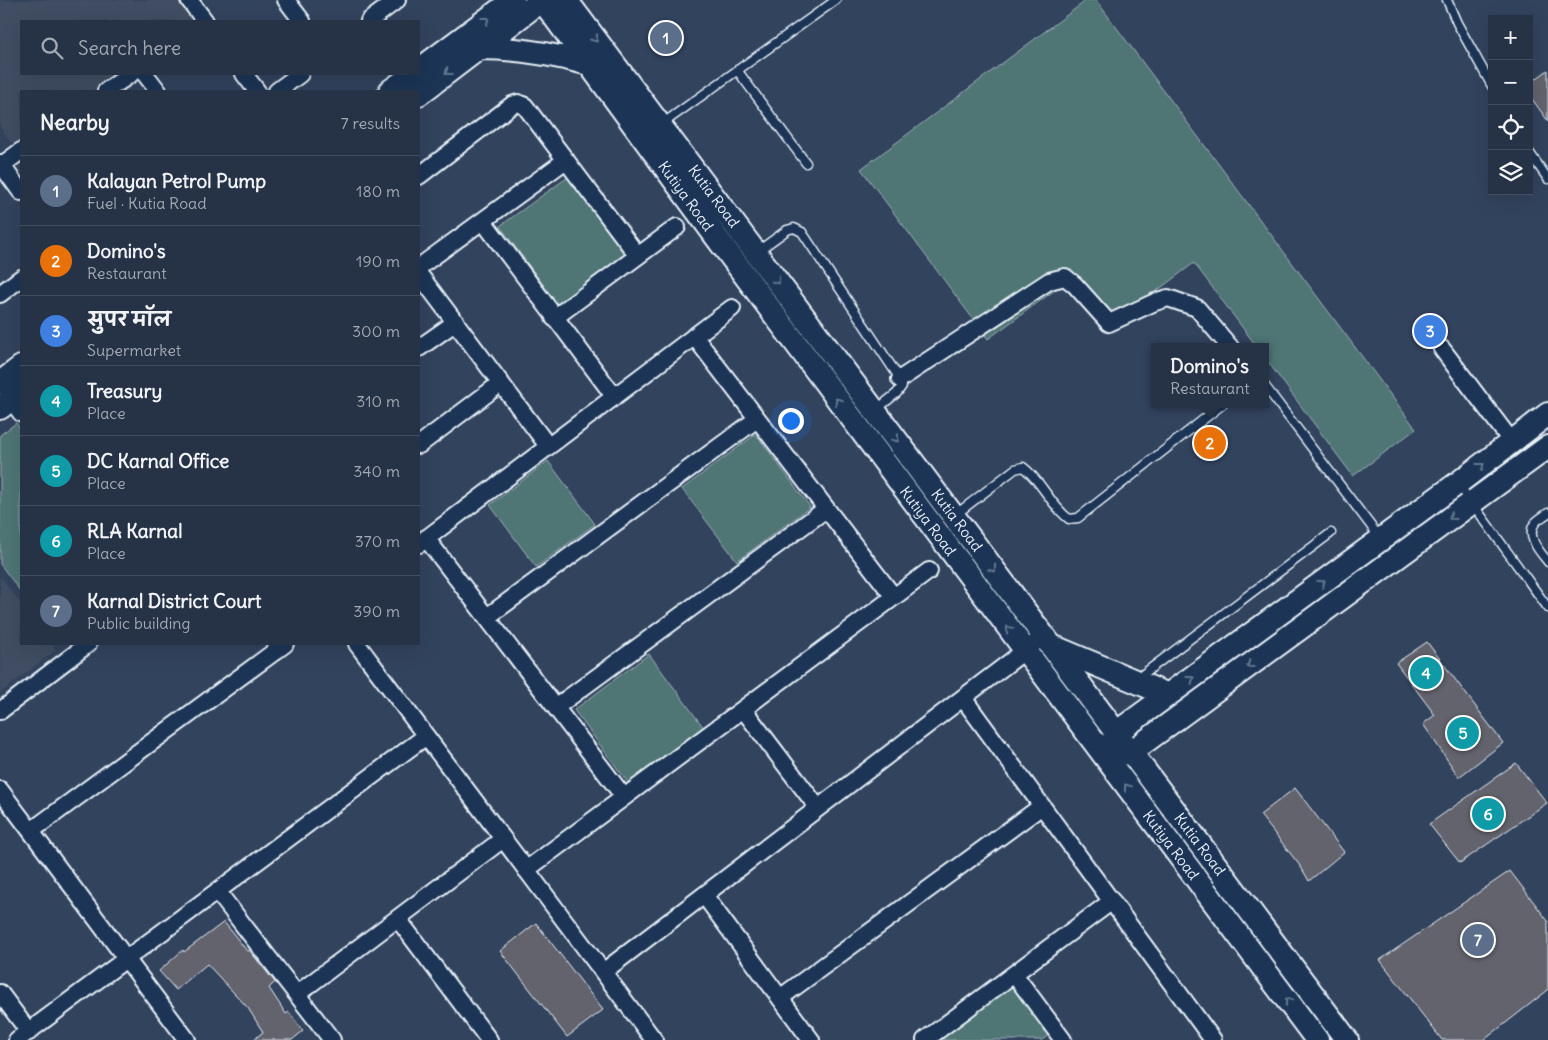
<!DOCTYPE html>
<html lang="en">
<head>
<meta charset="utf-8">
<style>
  :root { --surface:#263246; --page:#323e51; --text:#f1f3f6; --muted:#a4aab3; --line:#424d5f; --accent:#ff9aa2 }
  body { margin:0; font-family:Delius,"Playpen Sans Deva",sans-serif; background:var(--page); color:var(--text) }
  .controls { position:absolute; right:15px; top:15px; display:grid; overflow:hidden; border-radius:0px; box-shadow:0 5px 20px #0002 }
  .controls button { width:45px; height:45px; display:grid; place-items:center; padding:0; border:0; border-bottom:1px solid var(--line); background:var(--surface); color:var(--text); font:25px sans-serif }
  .you { position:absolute; left:790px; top:420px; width:18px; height:18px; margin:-12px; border:4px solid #fff; border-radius:50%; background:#1a73e8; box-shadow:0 0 0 8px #1a73e833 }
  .badge { display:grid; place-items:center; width:32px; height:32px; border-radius:50%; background:var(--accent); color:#fff; font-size:16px; font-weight:700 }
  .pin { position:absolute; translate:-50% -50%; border:2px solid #fff; box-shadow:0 1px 5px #0006 }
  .popup { position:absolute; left:1151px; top:343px; width:118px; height:65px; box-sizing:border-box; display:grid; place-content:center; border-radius:0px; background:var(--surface); filter:drop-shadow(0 1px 4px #0005); font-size:16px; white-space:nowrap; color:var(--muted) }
  .popup b { font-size:19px; color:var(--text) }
  .popup::after { content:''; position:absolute; left:50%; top:100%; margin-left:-10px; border:10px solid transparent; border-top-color:var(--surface) }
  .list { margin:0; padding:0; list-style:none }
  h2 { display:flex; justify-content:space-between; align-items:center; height:65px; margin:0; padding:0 20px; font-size:21px }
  h2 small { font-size:16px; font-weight:400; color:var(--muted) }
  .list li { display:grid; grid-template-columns:32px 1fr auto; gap:15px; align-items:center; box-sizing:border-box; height:70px; padding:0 20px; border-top:1px solid var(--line) }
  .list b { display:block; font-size:19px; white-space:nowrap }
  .list p { margin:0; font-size:16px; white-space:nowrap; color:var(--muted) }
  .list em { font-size:16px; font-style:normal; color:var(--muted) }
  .icon { flex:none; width:28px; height:28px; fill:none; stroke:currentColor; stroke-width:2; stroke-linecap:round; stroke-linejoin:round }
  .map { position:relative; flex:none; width:1548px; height:1040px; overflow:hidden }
  .search { position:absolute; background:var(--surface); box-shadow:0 5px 20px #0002; left:20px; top:20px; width:400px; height:55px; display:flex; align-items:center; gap:12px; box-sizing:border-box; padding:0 18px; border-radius:0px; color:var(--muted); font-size:19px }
  .panel { position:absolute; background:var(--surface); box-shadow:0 5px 20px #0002; left:20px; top:90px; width:400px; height:555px; border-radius:0px }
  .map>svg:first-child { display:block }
  .built { fill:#414d62 }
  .green { fill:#4f7475; stroke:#9cb2b6 }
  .building { fill:#64646d; stroke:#e8f1f8 }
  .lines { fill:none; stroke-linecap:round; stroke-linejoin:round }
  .lane-casing { stroke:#e8f1f8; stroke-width:11 }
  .street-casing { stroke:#e8f1f8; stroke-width:20 }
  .secondary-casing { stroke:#e8f1f8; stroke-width:26 }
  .lane { stroke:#1d3557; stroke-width:8 }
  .street { stroke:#1d3557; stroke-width:16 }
  .secondary { stroke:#1d3557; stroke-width:22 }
  .oneway { stroke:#64778f }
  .labels { text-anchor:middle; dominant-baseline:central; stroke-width:4; stroke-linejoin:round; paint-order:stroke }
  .street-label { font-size:15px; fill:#e8f1f8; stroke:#1d3557 }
</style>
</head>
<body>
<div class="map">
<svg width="1548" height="1040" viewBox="0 0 1548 1040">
  <rect width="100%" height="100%" fill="#32435e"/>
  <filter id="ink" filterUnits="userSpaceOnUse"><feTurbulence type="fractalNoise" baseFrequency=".02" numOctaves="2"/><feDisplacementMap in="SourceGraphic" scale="10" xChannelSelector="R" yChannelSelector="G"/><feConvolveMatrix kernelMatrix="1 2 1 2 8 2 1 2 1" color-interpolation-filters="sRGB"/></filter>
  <g filter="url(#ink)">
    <path class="built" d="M0,0H180L193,18L188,21H21V74H116L92,91H21V143L15,148L0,127Z
      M0,576L21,604V644H51L56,650L0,693Z"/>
    <path class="green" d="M1087,0H1096L1416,429L1353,476L1265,358V347H1257L1194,263L1107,328L1070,279L988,339L861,169Z
      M568,177L625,255L558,305L500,226Z
      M16,423L21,430V592L0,564V435Z
      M756,434L810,507L737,561L682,489Z
      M548,461L595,524L536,567L490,505Z
      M649,654L704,728L629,784L574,710Z
      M1013,986L1049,1035L1042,1040H940Z"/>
    <path class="building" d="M1548,70V121L1529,95V84Z
      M1427,642L1503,743L1459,777L1423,724L1435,715L1396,663Z
      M1516,763L1547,803L1460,863L1429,824Z
      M1295,788L1344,852L1309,881L1301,867L1260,815Z
      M1510,871L1548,921V990L1484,1040H1442L1380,960Z
      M224,922L247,951L249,950L275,982L269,988L286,1014L289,1012L303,1031L292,1040H253L263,1032L248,1008L207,964L176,990L159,971L183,950L184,952Z
      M536,923L603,1010L567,1037L500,951Z"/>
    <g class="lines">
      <defs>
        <path id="lane" d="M1447,0L1457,23L1492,86
          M737,70L806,163
          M662,124L836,0
          M1529,152L1548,179
          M758,251L787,230L794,228L802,232L900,379L902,386L897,393L877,409
          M1265,386L1380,538
          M1459,485L1548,608
          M1548,513C1544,516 1538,519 1535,523C1525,536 1540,552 1548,562
          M955,515L1015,469L1023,467C1042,481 1050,505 1069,519L1078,518L1223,404
          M1138,678L1331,533"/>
        <path id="street" d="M189,0L205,21
          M286,0L302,21
          M369,21L397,0
          M145,74L158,91
          M244,74L257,91
          M106,91L131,74
          M277,91L300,74
          M0,163L21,192
          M2,165L21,151
          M419,176L512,105L518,103L525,106L638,256
          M483,221L614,396
          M419,267L566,160
          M419,274L548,446
          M0,294L21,278
          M554,318L677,227
          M694,336L894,597
          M419,348L456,322
          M1442,349L1512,442
          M900,379L1049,281L1065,277L1075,285L1109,323L1155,302L1168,298L1197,308L1230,347
          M11,399L21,413
          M419,445L501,383
          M426,538L624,797
          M419,544L732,308
          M487,617L757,419
          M357,644L654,1040
          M963,698L1213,1040
          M556,707L826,509
          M743,709L818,808
          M0,711L88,644
          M0,790L187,1040
          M31,831L285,644
          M526,870L929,571
          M217,891L332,1040
          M704,895L811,1040
          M398,919L489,1040
          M603,972L1044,636
          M1014,974L1063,1040
          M0,993L29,1032
          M297,994L503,839
          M780,998L1042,806
          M17,1040L426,736
          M925,1040L1112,901"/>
        <path id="secondary" d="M542,0L717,238L1317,1040
          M566,0L1347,1040
          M479,48C517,48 552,54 589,64
          M419,70L513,0
          M390,91L414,74
          M419,94L542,0
          M0,383L21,367
          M0,408L21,392
          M1054,647L1168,695
          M1111,745L1116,733L1458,483L1548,414
          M1116,755L1131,752L1548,447"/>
      </defs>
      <use href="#lane" class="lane-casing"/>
      <use href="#street" class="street-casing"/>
      <use href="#secondary" class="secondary-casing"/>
      <use href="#lane" class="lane"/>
      <use href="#street" class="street"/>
      <use href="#secondary" class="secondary"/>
    </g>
    <defs><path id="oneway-chevron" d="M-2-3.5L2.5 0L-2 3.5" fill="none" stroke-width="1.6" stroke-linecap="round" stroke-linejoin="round" transform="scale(1.25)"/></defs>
    <g class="oneway">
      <use href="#oneway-chevron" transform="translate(486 20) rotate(-37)"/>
      <use href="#oneway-chevron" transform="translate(595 39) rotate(53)"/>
      <use href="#oneway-chevron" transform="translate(448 72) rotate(143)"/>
      <use href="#oneway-chevron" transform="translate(777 281) rotate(53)"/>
      <use href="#oneway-chevron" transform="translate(838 401) rotate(-127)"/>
      <use href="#oneway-chevron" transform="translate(896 439) rotate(53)"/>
      <use href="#oneway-chevron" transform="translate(1481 466) rotate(-38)"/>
      <use href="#oneway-chevron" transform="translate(1452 517) rotate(144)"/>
      <use href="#oneway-chevron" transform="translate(993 569) rotate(53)"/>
      <use href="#oneway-chevron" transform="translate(1322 583) rotate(-36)"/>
      <use href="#oneway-chevron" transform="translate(1009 629) rotate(-127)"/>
      <use href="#oneway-chevron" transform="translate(1250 665) rotate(144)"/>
      <use href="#oneway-chevron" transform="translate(1191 679) rotate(-36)"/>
      <use href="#oneway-chevron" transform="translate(1127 787) rotate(-127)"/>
      <use href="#oneway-chevron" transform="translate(1288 1001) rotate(-127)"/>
    </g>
  </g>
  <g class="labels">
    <g class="street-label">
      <text transform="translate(686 196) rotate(54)">Kutiya Road</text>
      <text transform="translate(714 196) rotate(53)">Kutia Road</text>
      <text transform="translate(957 520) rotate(53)">Kutia Road</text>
      <text transform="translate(928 521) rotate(53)">Kutiya Road</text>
      <text transform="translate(1200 844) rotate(53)">Kutia Road</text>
      <text transform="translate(1171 845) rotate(53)">Kutiya Road</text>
    </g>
  </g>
</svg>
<div class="controls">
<button>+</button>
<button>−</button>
<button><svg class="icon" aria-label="locate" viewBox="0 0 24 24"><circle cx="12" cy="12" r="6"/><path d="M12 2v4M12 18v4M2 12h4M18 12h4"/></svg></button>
<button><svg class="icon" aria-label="layers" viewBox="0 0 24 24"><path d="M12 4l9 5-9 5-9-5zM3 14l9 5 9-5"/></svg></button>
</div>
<div class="you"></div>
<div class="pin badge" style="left:666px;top:38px;background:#5c6f8a">1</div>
<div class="pin badge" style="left:1210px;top:443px;background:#e8710a">2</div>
<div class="popup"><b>Domino's</b>Restaurant</div>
<div class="pin badge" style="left:1430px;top:331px;background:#3f7fe0">3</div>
<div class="pin badge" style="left:1426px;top:673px;background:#0f9aa8">4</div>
<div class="pin badge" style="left:1463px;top:733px;background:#0f9aa8">5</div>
<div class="pin badge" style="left:1488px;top:814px;background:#0f9aa8">6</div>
<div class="pin badge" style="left:1478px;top:940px;background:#5c6f8a">7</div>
<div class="search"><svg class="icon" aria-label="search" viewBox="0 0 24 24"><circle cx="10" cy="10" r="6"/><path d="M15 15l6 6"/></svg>Search here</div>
<section class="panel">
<h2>Nearby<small>7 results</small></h2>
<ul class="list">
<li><span class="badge" style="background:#5c6f8a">1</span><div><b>Kalayan Petrol Pump</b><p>Fuel · Kutia Road</p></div><em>180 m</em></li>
<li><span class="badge" style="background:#e8710a">2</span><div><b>Domino's</b><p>Restaurant</p></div><em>190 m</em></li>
<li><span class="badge" style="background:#3f7fe0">3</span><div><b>सुपर मॉल</b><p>Supermarket</p></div><em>300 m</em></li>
<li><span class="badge" style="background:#0f9aa8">4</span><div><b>Treasury</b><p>Place</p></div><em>310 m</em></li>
<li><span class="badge" style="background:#0f9aa8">5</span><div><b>DC Karnal Office</b><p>Place</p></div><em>340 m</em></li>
<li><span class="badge" style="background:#0f9aa8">6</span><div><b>RLA Karnal</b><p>Place</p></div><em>370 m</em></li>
<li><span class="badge" style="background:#5c6f8a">7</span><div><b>Karnal District Court</b><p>Public building</p></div><em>390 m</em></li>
</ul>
</section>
</div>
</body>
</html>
